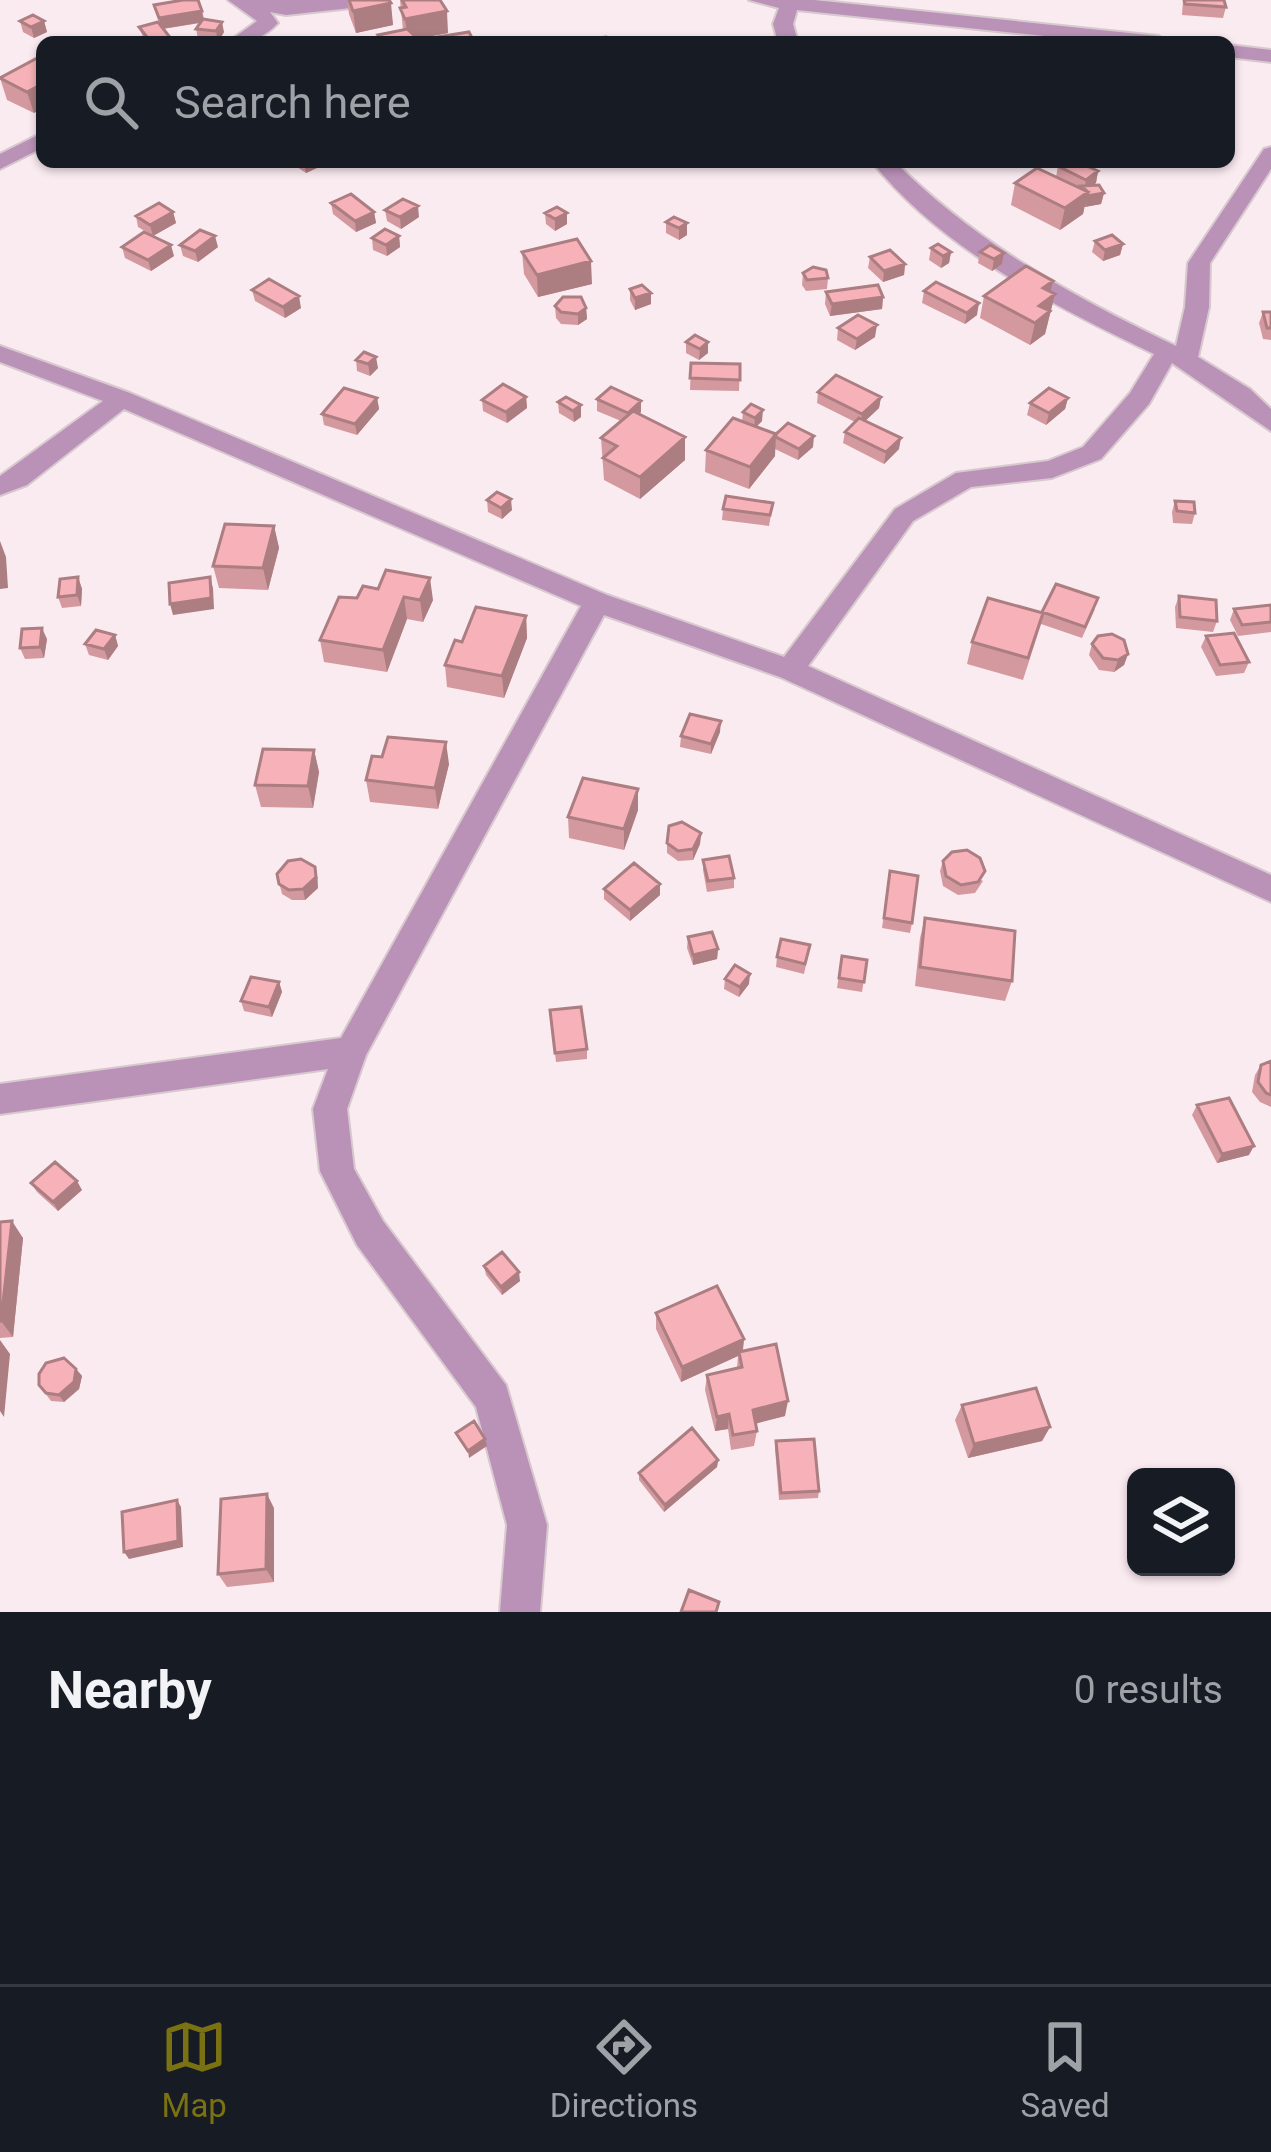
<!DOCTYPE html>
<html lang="en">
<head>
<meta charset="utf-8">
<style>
  :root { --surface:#171b24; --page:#20242c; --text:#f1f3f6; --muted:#9ea1a6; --line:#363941; --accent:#7a7112 }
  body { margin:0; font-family:Roboto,sans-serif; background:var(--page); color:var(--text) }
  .controls { position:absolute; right:36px; bottom:36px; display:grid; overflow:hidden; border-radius:18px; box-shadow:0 3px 9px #0004 }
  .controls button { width:108px; height:108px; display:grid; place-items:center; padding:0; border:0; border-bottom:3px solid var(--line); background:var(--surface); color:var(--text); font:60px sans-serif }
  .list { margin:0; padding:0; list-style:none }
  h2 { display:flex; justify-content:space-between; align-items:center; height:156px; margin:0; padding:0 48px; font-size:51px }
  h2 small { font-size:39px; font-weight:400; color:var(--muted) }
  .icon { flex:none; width:66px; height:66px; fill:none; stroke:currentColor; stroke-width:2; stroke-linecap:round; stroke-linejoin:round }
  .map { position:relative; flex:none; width:1271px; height:1612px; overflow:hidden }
  .search { position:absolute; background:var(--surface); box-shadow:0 3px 9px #0004; left:36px; right:36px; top:36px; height:132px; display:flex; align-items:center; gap:30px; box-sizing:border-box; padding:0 42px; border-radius:18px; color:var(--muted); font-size:45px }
  .sheet { height:372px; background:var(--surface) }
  nav { display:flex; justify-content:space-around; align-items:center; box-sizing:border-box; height:168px; border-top:3px solid var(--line); background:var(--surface); font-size:33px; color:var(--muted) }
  nav a { display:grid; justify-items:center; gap:6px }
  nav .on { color:var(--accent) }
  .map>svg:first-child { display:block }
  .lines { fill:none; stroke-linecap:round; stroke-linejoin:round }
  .minor-casing { stroke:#d8c9cf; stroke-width:4 }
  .minor { fill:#ba92b8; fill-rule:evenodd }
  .wall { fill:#d4999e }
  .shaded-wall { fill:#ac7d81 }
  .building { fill:#f6b2b8; stroke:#ac7d81; stroke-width:3 }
</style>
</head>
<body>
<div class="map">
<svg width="1271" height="1612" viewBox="0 0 1271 1612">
  <rect width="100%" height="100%" fill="#faebf1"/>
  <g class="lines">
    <defs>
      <path id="minor" d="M228,0H380L370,6L286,15L270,12L278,23C263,39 249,42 228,42L257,21Z
        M749,0H814L1158,36L1168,42H1102L797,10L793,24L798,42H778L773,24L779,8Z
        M1229,45L1271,50V62L1229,57Z
        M42,133V148L0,169V154Z
        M1271,147V169L1210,263L1209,307L1198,357L1250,389L1271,409V431L1172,363L1149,404L1101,459L1052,478L971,487L913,521L808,666L1271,875V902L780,677L604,615L366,1055L347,1109L354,1169L383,1221L506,1385L547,1525L540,1612H500L507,1525L476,1407L357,1245L320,1171L313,1109L328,1069L0,1114V1084L341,1038L581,606L124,409L27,485L0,495V476L103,401L0,362V346L130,393L607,595L784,657L895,509L956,473L1048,461L1083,447L1130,393L1154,354C1054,306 943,250 872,162H895C976,243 1073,297 1176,346L1185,307L1188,263L1264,149Z"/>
    </defs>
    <use href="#minor" class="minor-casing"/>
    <use href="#minor" class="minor"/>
  </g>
  <path class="wall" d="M347,0H389L393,25L356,33L349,14Z
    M400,0H440L448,33L416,39L417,42H379L378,35L403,30Z
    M1183,0H1224L1226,7L1223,18L1182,15Z
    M154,5L202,11L204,19L224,32L218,42L198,39L196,29L200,23L163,29L172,42H145L139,27L160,25Z
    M20,21H44L47,32L34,38L23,32Z
    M42,57L34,113L7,100L0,78Z
    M296,162H318L319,167L306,173L297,167Z
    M1058,166L1098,171L1096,183L1092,185L1104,193L1101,204L1084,207L1083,214L1060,230L1011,205L1015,183L1056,177Z
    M331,203L374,212L376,223L356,232L333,214Z
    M385,210L419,217L401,229L387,221Z
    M173,212L176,223L153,236L138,227L136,216Z
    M545,213H567V224L555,231L546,224Z
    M674,217L687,235L679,240L666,233V222Z
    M399,236L400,247L387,256L373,250L372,238Z
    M1095,241L1123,244L1120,255L1103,261L1092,252Z
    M180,245L218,247L198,262L183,256Z
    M122,247L174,256L151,271L125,258Z
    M931,248L951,252L949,263L941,268L929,260Z
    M522,252L592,284L538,297L524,274Z
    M980,252L1004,253L1002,264L992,271L978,263Z
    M870,257L905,264L904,275L883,282L868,268Z
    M803,273L828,278L827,289L806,291L802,285Z
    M630,289L651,293V304L635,310L630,300Z
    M252,290L301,308L285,318L255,301Z
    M924,291L977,315L965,324L922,303Z
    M826,292L883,297L882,309L830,316L825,304Z
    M1051,292L1055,294L1045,334L1030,345L980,318L984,296Z
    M555,306L586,308L587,319L578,325L561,324L556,318Z
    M1263,312H1271V340L1263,339L1259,323Z
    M838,328L875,337L855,350L837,340Z
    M686,342H708V353L699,360L686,353Z
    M356,360L378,368L370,376L357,371Z
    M691,363L740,364L739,391L690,390Z
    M818,392L881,397L879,408L865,421L899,449L884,464L843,443L845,432L855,422L817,403Z
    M526,397L527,408L507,423L483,411L482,400Z
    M566,397L581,417L574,422L559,413L558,402Z
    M377,398L379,409L357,435L324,425L322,414Z
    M1068,398L1065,409L1046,425L1027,415L1030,403Z
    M597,399L641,401V412L639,414L685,460L640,499L604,480L601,438L621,421L597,411Z
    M743,412L762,421L757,426L813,447L798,460L775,449V456L749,489L705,472L706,450L742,421Z
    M487,500L512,510L502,519L488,512Z
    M1175,501L1195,513L1192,524L1173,523L1172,512Z
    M773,503L769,526L722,520L723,509Z
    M274,526L279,548L268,590L219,588L213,566Z
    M78,577L82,589L81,606L62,608L58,597Z
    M363,586L433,600L423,622L407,619L387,672L324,662L320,640L357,598Z
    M1179,596L1217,621L1213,632L1176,628L1175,607Z
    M1271,605V632L1238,636L1230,620L1234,609Z
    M1095,609L1082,638L1041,624L1023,680L967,664L972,642L1042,613Z
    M526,616L527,638L504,698L447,687L445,665L462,642Z
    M115,635L118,646L108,660L89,655L85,644Z
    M1206,636L1249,662L1244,673L1216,676L1201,647Z
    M47,639L44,658L25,659L20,648Z
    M1092,644L1128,654L1124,665L1114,672L1099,670L1089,655Z
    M720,732L711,754L680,747L681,736Z
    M314,750L319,772L313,808L261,807L255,785Z
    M382,757L449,764L438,809L370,802L366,780Z
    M638,810L624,850L569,838L568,817Z
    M701,833L700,844L693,860L678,861L667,853V843Z
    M703,860L734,878V888L707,892L703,870Z
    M943,861L983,881L975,893L958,895L943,886L940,871Z
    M890,871L912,923L910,933L882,928Z
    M277,874L318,877V888L305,900H292L282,894Z
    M604,889L660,895L630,921L604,899Z
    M925,918L1012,981L1005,1001L915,986L920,938Z
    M688,937L718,949L717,959L693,965L687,948Z
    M808,955L804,974L776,967L777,957Z
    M842,956L867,960L862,992L837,988Z
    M725,979L749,984L739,997L724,989Z
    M279,982L282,992L272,1017L244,1011L241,1001Z
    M550,1010L587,1049V1059L556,1062Z
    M1271,1061V1107L1260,1102L1252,1092L1255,1075L1261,1065Z
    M1197,1105L1249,1155L1217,1163L1192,1115Z
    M31,1183L82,1190L58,1211L37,1192Z
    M0,1222L23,1238L13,1337L0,1338Z
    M484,1266L520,1281L502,1295L486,1275Z
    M656,1313L744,1339L743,1351L785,1416L755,1423L757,1431L754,1446L731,1450L728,1429L715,1431L705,1390L707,1375L737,1368L738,1356L681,1382L656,1329Z
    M76,1369L82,1376L79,1389L64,1402L51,1401L39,1385Z
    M962,1405L1050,1427L1042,1441L968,1458L955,1420Z
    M776,1441L819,1491L818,1498L779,1500L775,1448Z
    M718,1460L717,1467L664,1512L639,1480V1473Z
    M274,1508V1582L227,1587L218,1574Z"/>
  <path class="shaded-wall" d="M391,3L393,25L356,33L353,11Z
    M202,11L204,22L161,29L159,18Z
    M447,11L448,33L416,39L417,42H396L408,39L405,19Z
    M44,21L47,32L34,38L31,27Z
    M222,22L224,32L218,42L216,31Z
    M42,84V109L34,113L27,92Z
    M304,162H318L319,167L306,173Z
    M1098,171L1096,183L1084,191L1086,180Z
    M1088,192L1083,214L1060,230L1065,208Z
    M1104,193L1101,204L1085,207L1087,196Z
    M418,206L419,217L401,229L400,217Z
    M173,212L176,223L153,236L150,225Z
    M374,212L376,223L356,232L355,221Z
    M567,213V224L555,231V219Z
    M687,223V235L679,240V228Z
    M215,236L218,247L198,262L195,251Z
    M399,236L400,247L387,256L386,245Z
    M1123,244L1120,255L1103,261L1105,250Z
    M171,245L174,256L151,271L148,260Z
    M951,252L949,263L941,268L943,256Z
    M1004,253L1002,264L992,271L994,259Z
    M591,261L592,284L538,297L537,275Z
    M905,264L904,275L883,282L884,271Z
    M1053,281L1049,298L1055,294L1045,334L1030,345L1043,288Z
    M651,293V304L635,310V298Z
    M299,296L301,308L285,318L283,307Z
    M883,297L882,309L830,316L832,304Z
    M979,303L977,315L965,324L967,313Z
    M586,308L587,319L578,325V314Z
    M877,325L875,337L855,350L857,339Z
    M708,342V353L699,360L700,349Z
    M376,357L378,368L370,376L368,364Z
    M526,397L527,408L507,423L506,412Z
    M881,397L879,408L861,425L862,414Z
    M377,398L379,409L357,435L355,424Z
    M1068,398L1065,409L1046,425L1049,413Z
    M641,401V412L628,424V413Z
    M581,405V417L574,422L573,411Z
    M763,410L762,421L754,429L755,418Z
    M776,434L775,456L749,489L750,467Z
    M814,436L813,447L798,460L799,449Z
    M685,437V460L640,499V477Z
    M901,438L899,449L884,464L886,452Z
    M511,499L512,510L502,519L501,508Z
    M274,526L279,548L268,590L263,568Z
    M0,541L6,557L8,588L0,589Z
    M78,577L82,589L81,606L77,595Z
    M210,577L213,588L214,609L173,615L170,604Z
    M430,578L433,600L423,622L420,600Z
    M404,597L407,619L387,672L383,650Z
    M526,616L527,638L504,698L502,676Z
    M42,628L47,639L44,658L40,647Z
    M115,635L118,646L108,660L104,649Z
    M1128,654L1124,665L1114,672L1118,660Z
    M721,721L720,732L711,754V744Z
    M446,742L449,764L438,809L435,788Z
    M314,750L319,772L313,808L308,786Z
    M638,789V810L624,850V829Z
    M701,833L700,844L693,860V849Z
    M315,867L318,888L305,900L303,889Z
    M660,884V895L630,921V910Z
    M718,949L717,959L693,965V955Z
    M750,974L749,984L739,997L740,987Z
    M279,982L282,992L272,1017L269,1007Z
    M1254,1146L1249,1155L1217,1163L1222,1154Z
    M77,1181L82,1190L58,1211L53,1202Z
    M12,1221L23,1238L13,1337L1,1321Z
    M519,1272L520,1281L502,1295L501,1287Z
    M744,1339L742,1355L739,1352L738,1356L681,1382L682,1367Z
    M0,1340L10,1354L4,1417L0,1411Z
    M76,1369L82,1376L79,1389L64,1402L59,1395Z
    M788,1401L785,1416L751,1425L753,1410Z
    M729,1414L728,1429L715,1431L717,1417Z
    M1050,1427L1042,1441L968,1458L974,1444Z
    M485,1439L487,1446L469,1458L468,1451Z
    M718,1460L717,1467L664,1512L665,1505Z
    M267,1494L274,1508V1582L266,1569Z
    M177,1500L181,1507L183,1547L129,1559L124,1552Z"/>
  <path class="building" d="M183,0H198L202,11L159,18L154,5Z
    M349,0H389L391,3L353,11Z
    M402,0H440L447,11L405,19L400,8L406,7Z
    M1184,0H1224L1226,7L1185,4Z
    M33,15L44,21L31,27L20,21Z
    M203,19L222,22L216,31L196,29Z
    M158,22L172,40L151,42L139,27Z
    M407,29L416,37L396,42H384L378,35Z
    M469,32L474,42H441L438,37Z
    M606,37L609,42L573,41Z
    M41,56L42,84L27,92L0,78Z
    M1064,162H1078L1098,171L1086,180L1058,166Z
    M1037,168L1088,192L1065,208L1015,183Z
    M1099,185L1104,193L1087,196L1088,192L1081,186Z
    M351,194L374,212L355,221L331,203Z
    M403,199L418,206L400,217L385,210Z
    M159,203L173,212L150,225L136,216Z
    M557,207L567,213L555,219L545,213Z
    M674,217L687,223L679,228L666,222Z
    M385,229L399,236L386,245L372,238Z
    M200,230L215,236L195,251L180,245Z
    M144,232L171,245L148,260L122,247Z
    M1112,235L1123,244L1105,250L1095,241Z
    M577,239L591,261L537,275L522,252Z
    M938,244L951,252L943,256L931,248Z
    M990,245L1004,253L994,259L980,252Z
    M890,250L905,264L884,271L870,257Z
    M1026,266L1053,281L1043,288L1055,294L1039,306L1050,311L1035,323L984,296Z
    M813,267L826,270L828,278L807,280L803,273Z
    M269,279L299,296L283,307L252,290Z
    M936,282L979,303L967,313L924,291Z
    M642,285L651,293L635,298L630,289Z
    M878,285L883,297L832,304L826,292Z
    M563,297H581L586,308L578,314L561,312L555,306Z
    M1263,312H1271V328H1267Z
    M858,315L877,325L857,339L838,328Z
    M695,335L708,342L700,349L686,342Z
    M364,352L376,357L368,364L356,360Z
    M691,363L740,364V380L690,378Z
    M836,375L881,397L862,414L818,392Z
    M503,384L526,397L506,412L482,400Z
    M611,387L641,401L628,413L597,399Z
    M344,388L377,398L355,424L322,414Z
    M1049,388L1068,398L1049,413L1030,403Z
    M566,397L581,405L573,411L558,402Z
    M751,404L763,410L755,418L743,412Z
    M633,411L685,437L640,477L603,458L617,446L601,438Z
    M733,418L776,434L750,467L706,450Z
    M859,418L901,438L886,452L845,432Z
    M788,423L814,436L799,449L776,437V434L774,436Z
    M497,492L511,499L501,508L487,500Z
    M726,496L773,503L770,515L723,509Z
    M1175,501L1194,502L1195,513L1177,511Z
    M225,524L274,526L263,568L213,566Z
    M386,570L430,578L420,600L404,597L383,650L320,640L339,597L357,598L363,586L378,589Z
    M78,577L77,595L58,597L60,579Z
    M210,577L211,598L170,604L169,583Z
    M1056,584L1098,598L1085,627L1042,612Z
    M1179,596L1216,600L1217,621L1180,617Z
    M988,598L1043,613L1028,658L972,642Z
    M1271,605V622L1242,625L1234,609Z
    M476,607L526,616L502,676L445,665L455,640L462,642Z
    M42,628L40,647L20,648L22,629Z
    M96,630L115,635L104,649L85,644Z
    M1234,633L1249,662L1220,665L1206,636Z
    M1112,634L1124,640L1128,654L1118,660L1103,658L1092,644L1098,636Z
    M690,714L721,721L711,744L681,736Z
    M388,737L446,742L435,788L366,780L372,756L382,757Z
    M263,749L314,750L308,786L255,785Z
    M583,778L638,789L624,829L568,817Z
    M682,822L701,833L693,849L678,851L667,843L669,826Z
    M967,850L980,858L985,871L978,882L961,885L946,876L943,861L952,852Z
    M729,856L734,878L708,881L703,860Z
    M301,859L315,867L316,877L303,889L289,890L279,884L277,874L288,861Z
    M634,863L660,884L630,910L604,889Z
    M890,871L918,876L912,923L884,918Z
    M925,918L1015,931L1012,981L920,967Z
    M712,932L718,949L693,955L688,937Z
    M781,939L810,945L805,964L777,957Z
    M842,956L867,960L864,982L839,978Z
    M735,965L750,974L740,987L725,979Z
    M251,977L279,982L269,1007L241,1001Z
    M581,1007L587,1049L555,1053L550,1010Z
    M1271,1061V1095L1266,1093L1258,1082L1261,1065Z
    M1229,1098L1254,1146L1222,1154L1197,1105Z
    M55,1162L77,1181L53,1202L31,1183Z
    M12,1221L1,1321H0V1222Z
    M502,1252L519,1272L501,1287L484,1266Z
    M717,1286L744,1339L682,1367L656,1313Z
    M776,1344L788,1401L753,1410L757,1431L733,1435L729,1414L717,1417L707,1375L742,1367L739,1352Z
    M64,1358L76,1369L74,1382L59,1395L46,1393L39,1385V1374L46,1363Z
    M1036,1388L1050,1427L974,1444L962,1405Z
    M474,1421L485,1439L468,1451L456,1433Z
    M692,1428L718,1460L665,1505L639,1473Z
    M814,1439L819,1491L781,1493L776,1441Z
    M267,1494L266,1569L218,1574L221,1499Z
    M177,1500L178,1541L124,1552L122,1512Z
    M689,1590L719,1602L716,1612H681Z"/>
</svg>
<div class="controls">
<button><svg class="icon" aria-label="layers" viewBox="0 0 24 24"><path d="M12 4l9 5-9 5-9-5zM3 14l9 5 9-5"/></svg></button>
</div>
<div class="search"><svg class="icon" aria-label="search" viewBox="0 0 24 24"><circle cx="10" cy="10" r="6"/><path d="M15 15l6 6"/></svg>Search here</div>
</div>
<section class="sheet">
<h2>Nearby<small>0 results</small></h2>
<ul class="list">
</ul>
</section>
<nav>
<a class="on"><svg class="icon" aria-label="map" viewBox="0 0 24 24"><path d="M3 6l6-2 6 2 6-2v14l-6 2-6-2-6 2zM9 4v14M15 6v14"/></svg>Map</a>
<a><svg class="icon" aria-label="directions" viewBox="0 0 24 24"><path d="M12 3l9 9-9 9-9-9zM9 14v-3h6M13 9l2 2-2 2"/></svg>Directions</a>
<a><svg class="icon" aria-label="saved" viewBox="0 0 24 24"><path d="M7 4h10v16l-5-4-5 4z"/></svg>Saved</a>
</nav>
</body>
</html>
